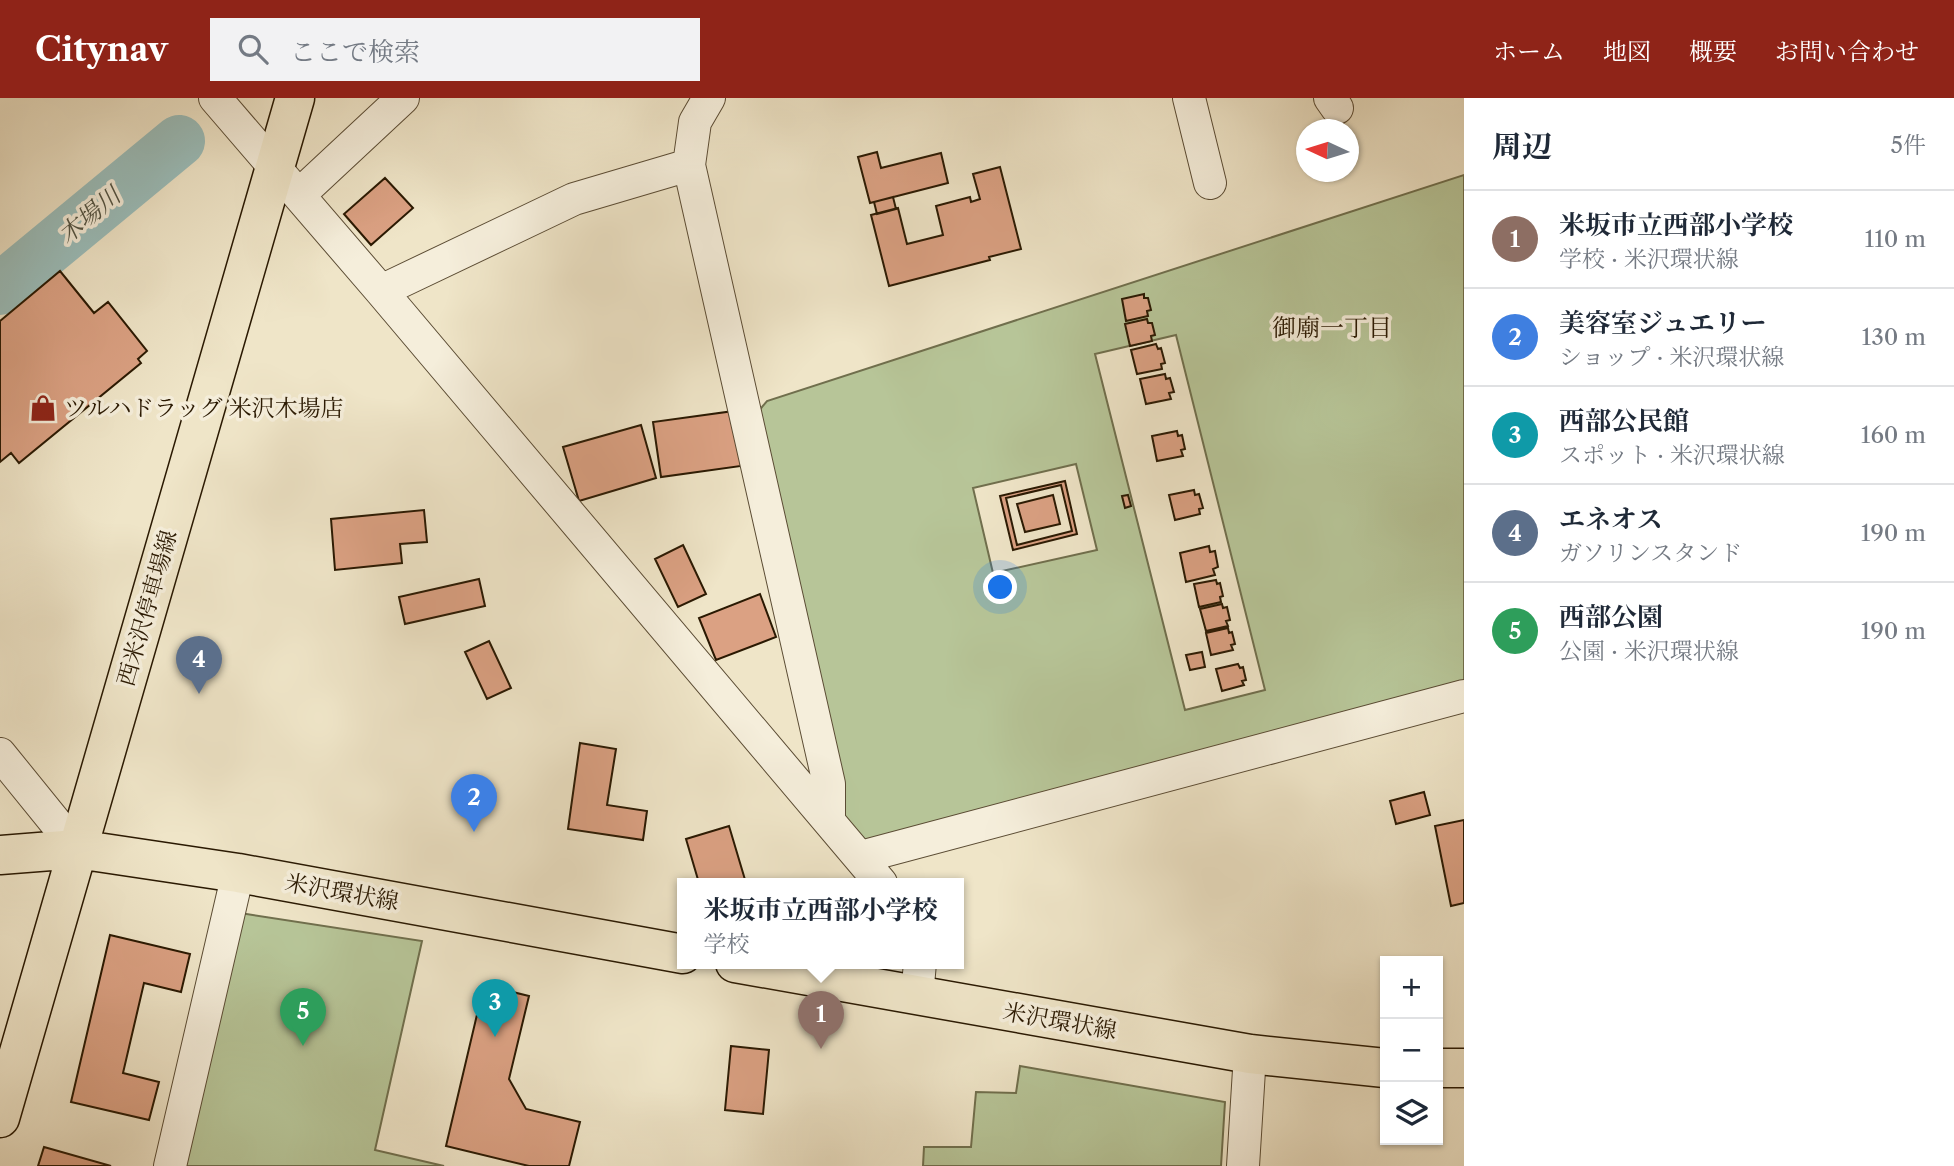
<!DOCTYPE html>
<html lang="ja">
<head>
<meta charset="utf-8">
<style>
  :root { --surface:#fff; --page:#f2f2f3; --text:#1f2937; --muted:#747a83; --line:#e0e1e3; --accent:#8f2418 }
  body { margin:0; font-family:"Libre Caslon Text","Noto Serif JP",serif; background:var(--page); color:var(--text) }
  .controls { position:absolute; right:21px; bottom:21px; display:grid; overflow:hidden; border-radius:0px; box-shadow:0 2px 5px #0004 }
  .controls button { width:63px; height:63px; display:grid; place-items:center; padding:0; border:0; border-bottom:2px solid var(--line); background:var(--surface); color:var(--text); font:35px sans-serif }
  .compass { position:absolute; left:1296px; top:21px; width:63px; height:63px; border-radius:50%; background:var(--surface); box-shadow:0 2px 5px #0004; rotate:274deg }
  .you { position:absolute; left:1001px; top:490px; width:24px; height:24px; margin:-18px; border:5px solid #fff; border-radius:50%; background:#1a73e8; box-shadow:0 0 0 10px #1a73e833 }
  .badge { display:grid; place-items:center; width:46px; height:46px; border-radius:50%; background:var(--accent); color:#fff; font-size:23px; font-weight:700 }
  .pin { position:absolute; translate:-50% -58px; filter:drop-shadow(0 2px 4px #0008) }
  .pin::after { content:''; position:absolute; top:37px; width:24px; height:21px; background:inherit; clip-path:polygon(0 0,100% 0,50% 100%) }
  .popup { position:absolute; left:677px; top:780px; width:287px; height:91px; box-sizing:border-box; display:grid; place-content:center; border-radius:0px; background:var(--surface); filter:drop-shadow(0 2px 5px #0005); font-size:23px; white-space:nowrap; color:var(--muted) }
  .popup b { font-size:26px; color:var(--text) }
  .popup::after { content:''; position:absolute; left:50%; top:100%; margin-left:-14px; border:14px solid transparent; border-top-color:var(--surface) }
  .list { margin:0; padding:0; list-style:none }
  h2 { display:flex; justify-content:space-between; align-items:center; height:91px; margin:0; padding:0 28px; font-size:30px }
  h2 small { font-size:23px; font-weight:400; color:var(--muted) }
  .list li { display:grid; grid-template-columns:46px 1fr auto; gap:21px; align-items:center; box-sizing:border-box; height:98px; padding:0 28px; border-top:2px solid var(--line) }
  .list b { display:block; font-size:26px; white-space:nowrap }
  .list p { margin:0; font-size:23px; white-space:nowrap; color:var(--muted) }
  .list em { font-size:23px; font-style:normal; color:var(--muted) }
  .icon { flex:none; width:38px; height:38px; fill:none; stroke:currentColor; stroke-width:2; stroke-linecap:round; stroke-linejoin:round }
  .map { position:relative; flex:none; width:1464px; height:1068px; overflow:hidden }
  header { display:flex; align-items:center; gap:42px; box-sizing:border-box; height:98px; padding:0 35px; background:var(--accent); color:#fff }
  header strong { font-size:33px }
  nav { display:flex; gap:38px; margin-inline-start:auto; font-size:24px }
  .search { width:490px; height:63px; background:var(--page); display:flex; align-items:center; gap:18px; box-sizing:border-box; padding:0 24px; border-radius:0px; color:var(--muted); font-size:26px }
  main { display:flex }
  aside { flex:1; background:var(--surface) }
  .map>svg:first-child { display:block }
  .green { fill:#b7c598; stroke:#706f4d; stroke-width:2; fill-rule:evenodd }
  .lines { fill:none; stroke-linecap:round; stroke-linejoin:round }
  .river { stroke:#9bbebb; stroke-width:52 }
  .building { fill:#dba183; stroke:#2a1902; stroke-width:2; fill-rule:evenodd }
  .minor-casing { stroke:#5b4c34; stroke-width:34 }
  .major-casing { stroke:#2a1902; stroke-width:41 }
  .minor { stroke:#f5eedb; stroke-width:32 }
  .major { stroke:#efe5c8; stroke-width:38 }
  .labels { text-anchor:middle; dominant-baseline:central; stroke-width:7; stroke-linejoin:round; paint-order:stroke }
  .poi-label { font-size:23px; fill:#2a1902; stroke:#f5eedb; text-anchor:start }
  .street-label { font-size:23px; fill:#2a1902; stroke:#f5eedb }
  .water-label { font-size:24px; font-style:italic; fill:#525343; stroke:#f5eedb }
  .neighbourhood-label { font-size:24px; fill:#2a1902; stroke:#f5eedb }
</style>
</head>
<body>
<header>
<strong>Citynav</strong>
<div class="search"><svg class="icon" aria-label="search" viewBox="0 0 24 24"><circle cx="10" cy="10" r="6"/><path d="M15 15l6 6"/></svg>ここで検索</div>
<nav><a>ホーム</a><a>地図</a><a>概要</a><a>お問い合わせ</a></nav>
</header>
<main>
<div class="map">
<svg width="1464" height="1068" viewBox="0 0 1464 1068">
  <rect width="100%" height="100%" fill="#efe5c8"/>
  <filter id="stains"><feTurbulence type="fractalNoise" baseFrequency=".00286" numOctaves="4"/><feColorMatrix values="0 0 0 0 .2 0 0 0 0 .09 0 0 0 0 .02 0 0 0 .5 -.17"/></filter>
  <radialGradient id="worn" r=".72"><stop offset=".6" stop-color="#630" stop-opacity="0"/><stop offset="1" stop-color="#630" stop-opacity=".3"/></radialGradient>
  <path class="green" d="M1464,77V590L863,757L817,686L736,340L767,303ZM1176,237L1265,592L1185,612L1095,256ZM1076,366L1097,452L993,475L973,390Z
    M240,815L422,843L375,1052L444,1068H180Z
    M1020,968L1225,1004L1221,1068H923L924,1049H971L976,994L1016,995Z"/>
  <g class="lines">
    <path class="river" d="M0,191L179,43"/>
  </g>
  <path class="building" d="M877,54L881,70L941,55L948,85L870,105L858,59Z
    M1000,69L1021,151L989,159L990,162L889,188L871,117L898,110L907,146L943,137L936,108L970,99L971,104L980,101L973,76Z
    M385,80L413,110L371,147L344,116Z
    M893,99L896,111L877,116L874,104Z
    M60,173L94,215L108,204L147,253L138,261L141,265L19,365L11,355L0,364V223Z
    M1144,196V200H1148L1151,212L1147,213L1148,218L1126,223L1122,201Z
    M1147,221L1148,225H1152L1155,237L1151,238L1152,243L1130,248L1125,226Z
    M1156,246L1158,251L1161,250L1165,265L1161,266L1162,271L1137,276L1131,252Z
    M1165,276L1166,281L1170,280L1174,294L1169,295L1171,301L1146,306L1140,281Z
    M734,313L741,368L661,379L653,324Z
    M641,327L656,380L579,403L563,349Z
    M1177,333L1178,338L1182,337L1185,351L1181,352L1183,358L1157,363L1152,338Z
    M1065,383L1077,436L1013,452L1000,398ZM1061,387L1072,433L1017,447L1006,400Z
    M1194,392L1195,397L1199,396L1203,410L1199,411L1200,416L1175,422L1169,397Z
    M1053,397L1060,426L1025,434L1017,406Z
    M1128,397L1131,408L1125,410L1122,398Z
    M424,412L427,444L400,446L402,465L335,472L331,421Z
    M683,447L706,496L678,509L655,461Z
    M1209,448L1210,454L1215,453L1218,469L1213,471L1215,477L1186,484L1180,455Z
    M479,481L485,508L405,526L399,499Z
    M1216,482L1217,486L1220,485L1223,498L1220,499L1221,504L1199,509L1194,486Z
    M760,496L776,539L716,562L699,520Z
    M1222,506L1223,510L1227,509L1230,522L1226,523L1228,528L1206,533L1200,511Z
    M1228,530L1229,535L1232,534L1235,546L1231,547L1233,552L1211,557L1206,535Z
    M489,543L511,590L487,601L465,554Z
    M1202,554L1205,569L1190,572L1186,557Z
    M1238,566L1240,570L1243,569L1246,582L1242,583L1244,587L1222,593L1216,571Z
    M580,645L616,651L607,707L647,713L643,742L568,731Z
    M1424,694L1430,717L1396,726L1390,703Z
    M1464,722V805L1451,808L1435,728Z
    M729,728L746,785H699L686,741Z
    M110,837L190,856L181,894L144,885L123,975L159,984L149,1022L71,1004Z
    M484,887L529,898L509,981L526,1011L580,1024L569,1068H529L446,1048Z
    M731,948L769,952L763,1016L725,1012Z
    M44,1049L111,1068H38Z"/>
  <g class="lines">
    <defs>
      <path id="minor" d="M215,0L381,193L881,785
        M709,0L695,24L689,67L829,686V721
        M1189,0L1210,85
        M1330,0L1337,10
        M299,97L403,0
        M381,193L574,101L689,67
        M0,656L77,751
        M861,759L1464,598
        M917,898L920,865
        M170,1068L238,775
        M1243,1068L1250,956"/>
      <path id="major" d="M0,757L77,751L238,775L683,856
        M735,865L1250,956L1385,970
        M1438,970H1464
        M0,1020L295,0"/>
    </defs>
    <use href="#minor" class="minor-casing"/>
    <use href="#major" class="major-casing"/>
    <use href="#minor" class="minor"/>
    <use href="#major" class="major"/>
  </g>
  <defs>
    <symbol id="shop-bare" viewBox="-9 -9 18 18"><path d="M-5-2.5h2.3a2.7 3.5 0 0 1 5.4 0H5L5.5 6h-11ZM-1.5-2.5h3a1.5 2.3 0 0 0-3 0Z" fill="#8f2418" stroke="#f5eedb" stroke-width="2.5" paint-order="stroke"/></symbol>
  </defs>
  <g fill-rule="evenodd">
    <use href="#shop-bare" x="24" y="291" width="38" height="38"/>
  </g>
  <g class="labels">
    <g class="poi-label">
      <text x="64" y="310">ツルハドラッグ 米沢木場店</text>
    </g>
    <g class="street-label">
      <text transform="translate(147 510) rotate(-74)">西米沢停車場線</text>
      <text transform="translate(342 794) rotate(10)">米沢環状線</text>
      <text transform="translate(1060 923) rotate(10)">米沢環状線</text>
    </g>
    <g class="water-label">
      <text transform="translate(89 117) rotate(-40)">木場川</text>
    </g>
    <g class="neighbourhood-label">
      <text x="1332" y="229">御廟一丁目</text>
    </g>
  </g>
  <rect width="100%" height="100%" filter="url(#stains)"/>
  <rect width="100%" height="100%" fill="url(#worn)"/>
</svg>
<div class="controls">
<button>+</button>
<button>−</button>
<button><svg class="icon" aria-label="layers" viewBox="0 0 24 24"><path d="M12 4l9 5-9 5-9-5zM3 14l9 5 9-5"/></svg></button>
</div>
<svg class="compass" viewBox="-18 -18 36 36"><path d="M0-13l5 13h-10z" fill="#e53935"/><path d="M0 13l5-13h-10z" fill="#747a83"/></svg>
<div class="you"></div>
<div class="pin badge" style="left:821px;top:951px;background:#8d6e63">1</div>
<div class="popup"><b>米坂市立西部小学校</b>学校</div>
<div class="pin badge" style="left:474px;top:734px;background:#3f7fe0">2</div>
<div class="pin badge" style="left:495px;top:939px;background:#0f9aa8">3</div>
<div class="pin badge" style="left:199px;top:596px;background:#5c6f8a">4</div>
<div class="pin badge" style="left:303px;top:948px;background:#2e9e5b">5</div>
</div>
<aside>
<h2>周辺<small>5件</small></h2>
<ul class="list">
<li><span class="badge" style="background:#8d6e63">1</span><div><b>米坂市立西部小学校</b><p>学校 · 米沢環状線</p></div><em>110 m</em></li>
<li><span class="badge" style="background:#3f7fe0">2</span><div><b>美容室ジュエリー</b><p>ショップ · 米沢環状線</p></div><em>130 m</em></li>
<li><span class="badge" style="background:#0f9aa8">3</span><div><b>西部公民館</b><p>スポット · 米沢環状線</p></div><em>160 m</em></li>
<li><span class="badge" style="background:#5c6f8a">4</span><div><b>エネオス</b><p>ガソリンスタンド</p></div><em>190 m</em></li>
<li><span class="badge" style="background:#2e9e5b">5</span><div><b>西部公園</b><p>公園 · 米沢環状線</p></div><em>190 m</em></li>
</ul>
</aside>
</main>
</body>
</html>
